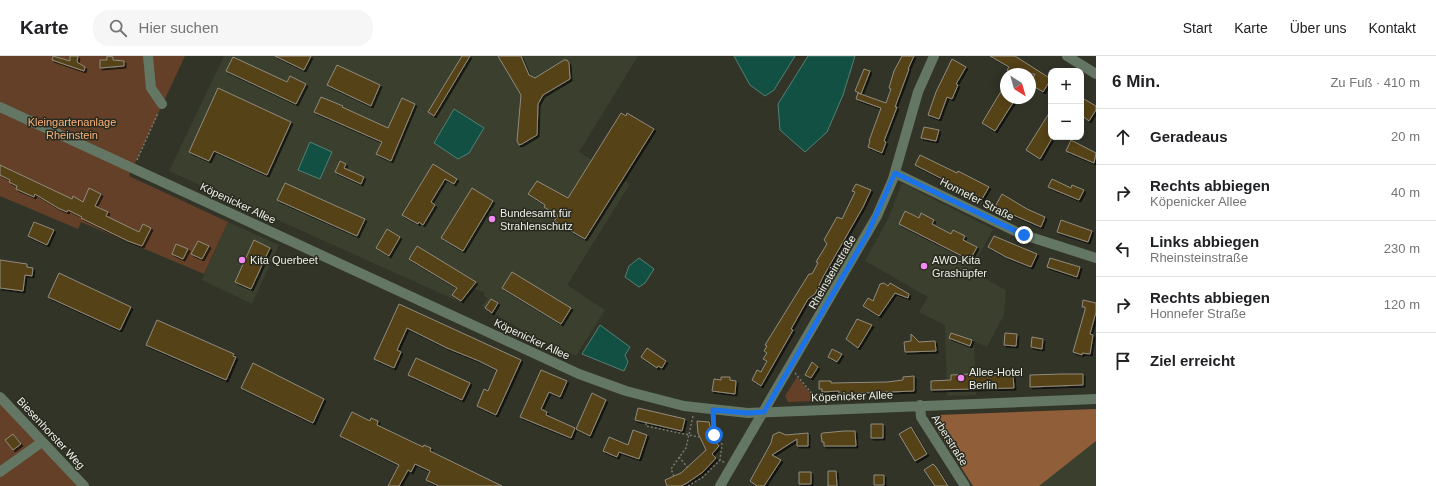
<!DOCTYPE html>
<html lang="de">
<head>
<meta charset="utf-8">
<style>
  :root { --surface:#fff; --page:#f6f6f6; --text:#202124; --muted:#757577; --line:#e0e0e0 }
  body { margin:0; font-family:Helvetica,sans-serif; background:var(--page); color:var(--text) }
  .controls { position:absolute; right:12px; top:12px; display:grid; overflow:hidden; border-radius:8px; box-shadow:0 2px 10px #0003 }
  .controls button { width:36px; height:36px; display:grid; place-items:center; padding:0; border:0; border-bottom:1px solid var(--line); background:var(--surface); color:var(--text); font:20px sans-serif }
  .compass { position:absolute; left:1000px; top:12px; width:36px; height:36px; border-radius:50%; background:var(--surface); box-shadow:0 2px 10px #0003; rotate:143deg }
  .stop { position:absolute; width:12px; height:12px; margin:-9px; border:3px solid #1a73e8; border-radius:50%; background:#fff }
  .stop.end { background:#1a73e8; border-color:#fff; box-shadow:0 1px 4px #0008 }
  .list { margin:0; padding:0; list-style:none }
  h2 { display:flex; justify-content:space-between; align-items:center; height:52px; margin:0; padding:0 16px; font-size:17px }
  h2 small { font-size:13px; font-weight:400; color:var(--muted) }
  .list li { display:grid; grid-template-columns:26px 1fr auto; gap:12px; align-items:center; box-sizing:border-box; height:56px; padding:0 16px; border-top:1px solid var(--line) }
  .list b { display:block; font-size:15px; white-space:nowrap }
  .list p { margin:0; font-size:13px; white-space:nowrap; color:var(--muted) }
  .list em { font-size:13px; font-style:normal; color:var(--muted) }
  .icon { flex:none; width:22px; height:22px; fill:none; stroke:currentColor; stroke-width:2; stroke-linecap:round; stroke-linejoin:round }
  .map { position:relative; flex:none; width:1096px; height:430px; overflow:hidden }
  header { display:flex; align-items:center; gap:24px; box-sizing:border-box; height:56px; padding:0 20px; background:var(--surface); border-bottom:1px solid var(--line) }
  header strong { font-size:19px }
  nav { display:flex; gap:22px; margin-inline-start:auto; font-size:14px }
  .search { width:280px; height:36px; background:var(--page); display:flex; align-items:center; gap:10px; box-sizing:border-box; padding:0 14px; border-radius:16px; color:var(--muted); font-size:15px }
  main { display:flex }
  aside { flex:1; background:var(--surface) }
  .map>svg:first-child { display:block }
  .built { fill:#3b3f2d }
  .green { fill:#634027 }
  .forest { fill:#905f3a }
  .water { fill:#125043; stroke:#548074 }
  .building { fill:#554216; stroke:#918b7e; filter:url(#shadow) }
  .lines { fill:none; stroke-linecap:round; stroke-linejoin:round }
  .path { stroke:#787a70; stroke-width:1.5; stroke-dasharray:2 2; stroke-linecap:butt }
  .minor { stroke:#647764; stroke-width:10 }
  .route { stroke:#1a73e8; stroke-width:5 }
  .poi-dot { fill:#f38af2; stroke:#282a1f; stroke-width:1.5 }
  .labels { text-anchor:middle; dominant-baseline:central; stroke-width:3; stroke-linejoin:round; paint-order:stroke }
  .park-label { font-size:11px; fill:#fdb27b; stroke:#282a1f }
  .street-label { font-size:11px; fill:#eeefe8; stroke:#282a1f }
  .poi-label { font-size:11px; fill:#eeefe8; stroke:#282a1f; text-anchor:start }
</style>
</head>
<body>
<header>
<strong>Karte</strong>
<div class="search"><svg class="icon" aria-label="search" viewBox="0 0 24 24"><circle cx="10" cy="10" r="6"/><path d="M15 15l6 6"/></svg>Hier suchen</div>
<nav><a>Start</a><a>Karte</a><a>Über uns</a><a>Kontakt</a></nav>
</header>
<main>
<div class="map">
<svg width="1096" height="430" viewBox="0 0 1096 430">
  <defs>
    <filter id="shadow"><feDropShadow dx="2" dy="2" stdDeviation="0" flood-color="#0009"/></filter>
  </defs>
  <rect width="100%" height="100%" fill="#323428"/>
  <path class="built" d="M224,0H638L579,96L630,128L567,229L605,254L576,300L525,276L482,250L488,242L484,240V236L474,233L462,247L169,115Z
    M902,127L993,173L971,215L1006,234L1004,259L987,291L974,285L976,339L947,340L945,269L919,256L928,241L865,205L888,163Z
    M228,166L279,189L252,248L202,224Z
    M1096,385V430H1039L1038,429Z"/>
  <path class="green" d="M0,0H185L129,120L228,166L204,218L81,166L78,173L0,140Z
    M797,321L817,345L788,346L785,340Z
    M0,337L87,430H0Z"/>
  <path class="forest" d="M1096,353V385L1039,430H973L933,367L937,359Z"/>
  <path class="water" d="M734,0H795L774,34L765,40L750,29Z
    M808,0H855L843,39L827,76L805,96L780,74L778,48Z
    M454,53L484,72L469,97L458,103L434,87Z
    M310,86L332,96L320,123L298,114Z
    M639,202L654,213L645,227L639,231L625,221L629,210Z
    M600,269L630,291L625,299L628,306L624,315L582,298Z"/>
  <path class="building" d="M53,0L70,5V0H78L77,6L85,11L84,15L52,4Z
    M107,0L113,1V4L124,5V10L100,12V4H107Z
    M275,0H311L304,14Z
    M462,0H470L434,60L428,56Z
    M498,0H521L529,19L535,22L564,4H567L569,7L570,23L543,39L538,48L537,79L522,88L519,89L517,85L521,39Z
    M902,0H914L908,13H909L895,51H897L884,85L886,86L882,97L868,91L870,85H869L881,52L856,43L858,37L886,47L891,33L889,32L894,15Z
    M990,0H1015L1051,23L1043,36L1030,28L1035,18H1014L1007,14L1009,11Z
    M233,1L287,26L290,20L306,28L296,48L226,15Z
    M952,3L966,11L956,28L958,29L952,43L947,41L939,63L928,59L936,36Z
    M337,9L380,29L371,50L327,29Z
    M864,13L870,15L861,38L855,35Z
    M1006,27V42H1016L995,75L982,67Z
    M218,32L291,66L267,119L214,95L209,105L189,96Z
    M321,41L343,50L342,51L388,72L402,42L415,48L391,105L376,98L382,86L314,56Z
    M1084,43L1096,50V54L1089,65L1081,59V48Z
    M1051,54V84L1040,103L1026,94Z
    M621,57L626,60L627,57L654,73L585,183L554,165L558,160L544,151L545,149L528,138L537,125L568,142Z
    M924,71L939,74L936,85L921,82Z
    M1071,84L1096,97L1094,107L1066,95Z
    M920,99L957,117L958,115L989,131L982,143L915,109Z
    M340,105L346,108L344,112L364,121L361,128L335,116Z
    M433,108L457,123L454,128L445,123L431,146L435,149L423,169L419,166L418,168L402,159Z
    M0,109L72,143L73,140L83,146L89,132L101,138L95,150L108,156L106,160L139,176L143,168L151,172L142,190L128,185L81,162L82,161L68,154L67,156L58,152L35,138L34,141L16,133L17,130L9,126L10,124L0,119Z
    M1052,123L1071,132L1072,129L1084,134L1079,144L1048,131Z
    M285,127L365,163L357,180L277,144Z
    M856,128L871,134L863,151L823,221L815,238L808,243L791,273L793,274L761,330L752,324L757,314L761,316L767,305L763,303L767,297L764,295L767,290L765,289L804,226L809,218H812L818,207L816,206L827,188L824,184L837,161L842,163L855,136L852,135Z
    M472,132L493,145L463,195L441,182Z
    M1002,138L1027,153L1045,161L1041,171L995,151Z
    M905,155L919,162L921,157L934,164L932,168L951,178L953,174L965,180L963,184L977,191L970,204L899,168Z
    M1061,164L1092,175L1088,186L1057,176Z
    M34,166L54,174L47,189L28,180Z
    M387,173L400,181L389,200L376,192Z
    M994,180L1037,198L1031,211L1006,201L988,191Z
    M254,184L270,192L251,233L235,226Z
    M198,185L209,190L202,203L191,198Z
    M176,188L188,193L183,203L172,198Z
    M417,190L476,226L461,245L452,239L457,232L409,203Z
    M1050,202L1080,211L1077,221L1047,211Z
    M0,204L27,208V211L33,212L32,220L25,219L23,235L0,232Z
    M512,216L571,252L561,268L502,232Z
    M59,217L131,251L120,274L48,241Z
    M884,227L888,230L890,227L909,238L908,242L895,237L879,260L863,250L868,242L873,245L880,228Z
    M491,243L498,247L492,257L485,252Z
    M1083,244L1096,247V256L1090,278L1093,279L1090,298L1082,297V299L1073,296L1085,254V251H1082Z
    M399,248L521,304L496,359L477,350L484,333L488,335L497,314L479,305L447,292L407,272L397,294L401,296L394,312L374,303Z
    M857,263L872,269L858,292L846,283Z
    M157,264L234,298L233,300L236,301L226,324L146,289Z
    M951,277L972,284L970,290L949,282Z
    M1005,277L1017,278L1016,290L1004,289Z
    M911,278L919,286L935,285L936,295L905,296L904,286L911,285Z
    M1032,281L1043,283L1042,293L1031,291Z
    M647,292L666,305L662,312L658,310L657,312L641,301Z
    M832,293L842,298L837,306L828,301Z
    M416,302L470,327L462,344L408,319Z
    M812,306L818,311L811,322L805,319Z
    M253,307L324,343L313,367L241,332Z
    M541,314L567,325L560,341L549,336L541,353L547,356L546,359L575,372L571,382L520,361Z
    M1007,316V319H1013L1014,332L931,334V325L951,324V319Z
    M1061,318H1083V329L1030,331V319Z
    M914,320V335L839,338V335L822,336V333H819V325H831V327L887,326L903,324V321Z
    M721,321H730V324L736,325L735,338L712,335L714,323L721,324Z
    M592,337L606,344L590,380L576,373Z
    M638,352L685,363L682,375L635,364Z
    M352,356L370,365L371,362L378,365L377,369L423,391L424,389L431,392L430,395L502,430H439L426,424L430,415L415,408L411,416L408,414L399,430H388L399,409L340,380Z
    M697,365L709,366L713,383L719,390L712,398L716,402L703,416L687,427L681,430H667L665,424L681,417L706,394L698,377Z
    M871,368H883V382H871Z
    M911,371L927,398L915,405L899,378Z
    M633,374L647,379L639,403L619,396L617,401L603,395L609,381L628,389Z
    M844,375H855L856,390H824V386H822L821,378L823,377Z
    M779,376L786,379L808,377V390H797V383L772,399L781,404L764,430H757L750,425L771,387L773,379Z
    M13,378L21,388L13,394L5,384Z
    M933,408L936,411L948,430H935L924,414Z
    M828,415H836L837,430H828Z
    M799,416H811V428H799Z
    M874,419H884V429H874Z"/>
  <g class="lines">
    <path class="path" d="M137,104L158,57
      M795,317L818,345
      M712,362L714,379L722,388L720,404L725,407
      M646,367V370L699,381
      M679,401L688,412
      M674,420L671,413L686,392L693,360
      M688,430L703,421L720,404"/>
    <path class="minor" d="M148,0L151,32L162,48
      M1067,0L1096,18
      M0,51L579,318L626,335L684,350L748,357L1096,343
      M895,117L1021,178L1096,202
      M0,341L84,430
      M920,349L921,361L965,430
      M0,416L42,386
      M720,430L877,160L893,123L918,36L934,0"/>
  </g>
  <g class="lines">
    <path class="route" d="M714,379L713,354L748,357L764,356L867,179L895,117L1024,179"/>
  </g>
  <g class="poi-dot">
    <circle cx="492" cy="163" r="4"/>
    <circle cx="242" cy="204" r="4"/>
    <circle cx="924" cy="210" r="4"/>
    <circle cx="961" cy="322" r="4"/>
  </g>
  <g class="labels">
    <g class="park-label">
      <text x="72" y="66">Kleingartenanlage<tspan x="72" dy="13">Rheinstein</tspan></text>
    </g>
    <g class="street-label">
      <text transform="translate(977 143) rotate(27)">Honnefer Straße</text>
      <text transform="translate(238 147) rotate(25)">Köpenicker Allee</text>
      <text transform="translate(832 216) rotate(-60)">Rheinsteinstraße</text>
      <text transform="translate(532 283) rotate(25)">Köpenicker Allee</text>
      <text transform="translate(852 340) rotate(-2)">Köpenicker Allee</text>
      <text transform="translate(51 377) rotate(47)">Biesenhorster Weg</text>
      <text transform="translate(950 384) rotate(58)">Arberstraße</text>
    </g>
    <g class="poi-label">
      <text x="500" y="157">Bundesamt für<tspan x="500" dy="13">Strahlenschutz</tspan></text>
      <text x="250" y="204">Kita Querbeet</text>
      <text x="932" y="204">AWO-Kita<tspan x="932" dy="13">Grashüpfer</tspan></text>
      <text x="969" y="316">Allee-Hotel<tspan x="969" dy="13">Berlin</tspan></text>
    </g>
  </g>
</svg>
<div class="controls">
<button>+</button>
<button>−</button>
</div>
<svg class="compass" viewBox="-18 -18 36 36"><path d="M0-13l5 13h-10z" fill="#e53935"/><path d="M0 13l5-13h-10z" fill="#757577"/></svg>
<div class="stop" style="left:714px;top:379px"></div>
<div class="stop end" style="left:1024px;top:179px"></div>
</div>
<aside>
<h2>6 Min.<small>Zu Fuß · 410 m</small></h2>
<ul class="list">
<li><svg class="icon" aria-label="ahead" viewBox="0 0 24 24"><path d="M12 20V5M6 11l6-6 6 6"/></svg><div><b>Geradeaus</b></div><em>20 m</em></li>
<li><svg class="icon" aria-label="right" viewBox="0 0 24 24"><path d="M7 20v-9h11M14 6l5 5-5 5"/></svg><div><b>Rechts abbiegen</b><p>Köpenicker Allee</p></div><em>40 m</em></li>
<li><svg class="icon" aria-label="left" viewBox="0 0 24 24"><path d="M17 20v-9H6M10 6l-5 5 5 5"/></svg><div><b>Links abbiegen</b><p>Rheinsteinstraße</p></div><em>230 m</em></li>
<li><svg class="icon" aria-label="right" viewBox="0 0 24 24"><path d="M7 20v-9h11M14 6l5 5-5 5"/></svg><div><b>Rechts abbiegen</b><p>Honnefer Straße</p></div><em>120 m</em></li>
<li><svg class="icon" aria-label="arrive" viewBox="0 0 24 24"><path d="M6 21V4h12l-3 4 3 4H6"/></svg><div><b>Ziel erreicht</b></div></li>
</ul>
</aside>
</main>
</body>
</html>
